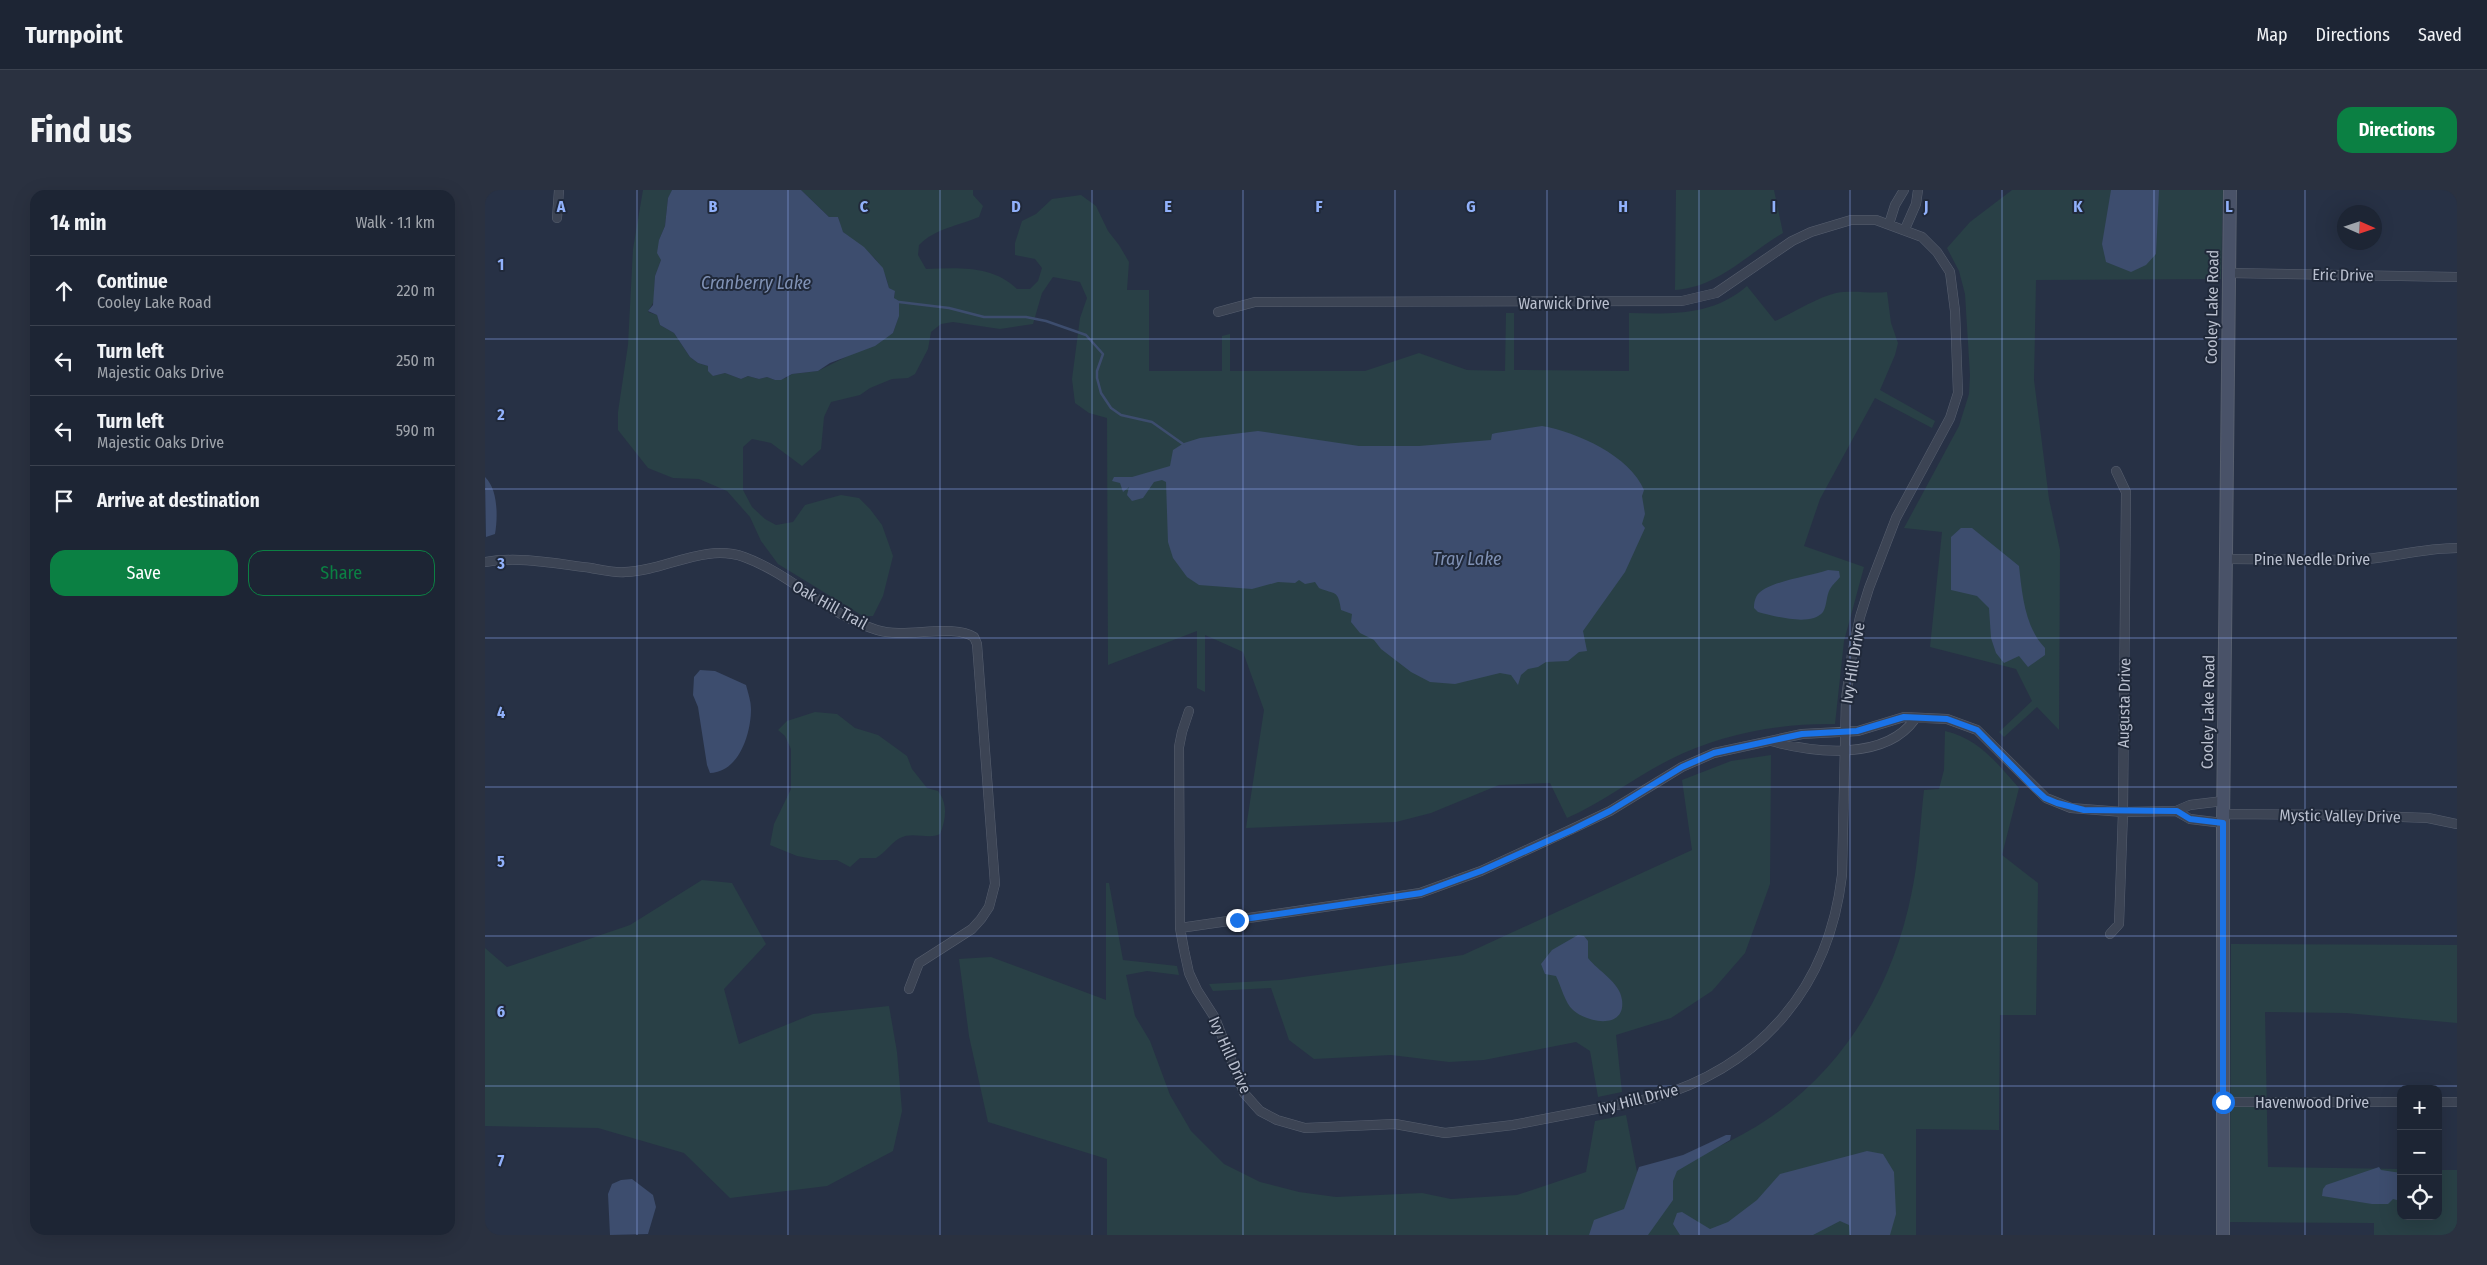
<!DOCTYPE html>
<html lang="en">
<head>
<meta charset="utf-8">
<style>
  :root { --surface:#1d2534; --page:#2a3140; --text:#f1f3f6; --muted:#a0a5ac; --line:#3b424f; --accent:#0b8043 }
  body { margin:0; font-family:"Fira Sans Condensed",sans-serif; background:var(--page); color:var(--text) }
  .controls { position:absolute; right:15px; bottom:15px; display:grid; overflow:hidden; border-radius:10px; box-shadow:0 5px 20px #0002 }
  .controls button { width:45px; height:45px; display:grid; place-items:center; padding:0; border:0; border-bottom:1px solid var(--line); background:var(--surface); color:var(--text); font:25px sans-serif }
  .compass { position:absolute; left:1852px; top:15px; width:45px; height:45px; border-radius:50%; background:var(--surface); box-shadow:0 5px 20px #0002; rotate:93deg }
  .stop { position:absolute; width:15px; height:15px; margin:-11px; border:4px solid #1a73e8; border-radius:50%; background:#fff }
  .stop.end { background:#1a73e8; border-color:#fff; box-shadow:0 1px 5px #0008 }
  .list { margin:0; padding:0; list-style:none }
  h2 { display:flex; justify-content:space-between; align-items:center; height:65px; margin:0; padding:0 20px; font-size:21px }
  h2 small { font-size:16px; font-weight:400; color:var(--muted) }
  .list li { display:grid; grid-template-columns:32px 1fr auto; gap:15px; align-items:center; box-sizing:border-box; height:70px; padding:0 20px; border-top:1px solid var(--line) }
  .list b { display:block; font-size:19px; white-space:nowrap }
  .list p { margin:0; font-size:16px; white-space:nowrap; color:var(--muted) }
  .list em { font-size:16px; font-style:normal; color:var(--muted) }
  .actions { display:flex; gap:10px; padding:15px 20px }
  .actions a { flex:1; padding:11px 0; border:1px solid var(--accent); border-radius:15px; text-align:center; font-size:18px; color:var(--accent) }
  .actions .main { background:var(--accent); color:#fff }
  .icon { flex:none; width:28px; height:28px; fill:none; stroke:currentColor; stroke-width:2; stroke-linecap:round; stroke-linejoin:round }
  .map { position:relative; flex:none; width:1972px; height:1045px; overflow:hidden; border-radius:15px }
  header { display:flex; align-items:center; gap:30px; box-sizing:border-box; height:70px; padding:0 25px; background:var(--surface); border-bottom:1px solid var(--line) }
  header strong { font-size:24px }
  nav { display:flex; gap:28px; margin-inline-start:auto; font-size:18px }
  .intro { display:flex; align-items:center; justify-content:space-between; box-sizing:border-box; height:120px; padding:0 30px }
  h1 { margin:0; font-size:35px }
  .button { padding:12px 22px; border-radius:15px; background:var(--accent); color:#fff; font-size:18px; font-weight:700 }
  main { display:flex; gap:30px; padding:0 30px }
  aside { flex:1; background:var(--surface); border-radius:15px; box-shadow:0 5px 20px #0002 }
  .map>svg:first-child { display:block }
  .green { fill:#294046 }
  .water { fill:#3d4d6e }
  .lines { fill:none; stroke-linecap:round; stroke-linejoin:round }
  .stream { stroke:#3d4d6e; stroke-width:2.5 }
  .street-casing { stroke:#575f6f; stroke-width:10 }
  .secondary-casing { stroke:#575f6f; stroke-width:14 }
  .street { stroke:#3c4454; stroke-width:9 }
  .secondary { stroke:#495268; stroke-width:12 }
  .route { stroke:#1a73e8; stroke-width:6 }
  .grid { fill:none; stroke:#91b1fb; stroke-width:1; stroke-opacity:0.55 }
  .labels { text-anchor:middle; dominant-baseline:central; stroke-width:4; stroke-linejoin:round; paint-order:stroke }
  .street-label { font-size:16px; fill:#b9bfce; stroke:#20293a }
  .water-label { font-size:18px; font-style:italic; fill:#8092b5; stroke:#20293a }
  .grid-label { font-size:16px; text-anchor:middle; font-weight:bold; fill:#91b1fb; stroke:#20293a; stroke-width:4; stroke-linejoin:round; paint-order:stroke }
</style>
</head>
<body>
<header>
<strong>Turnpoint</strong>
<nav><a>Map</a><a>Directions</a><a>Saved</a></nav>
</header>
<div class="intro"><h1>Find us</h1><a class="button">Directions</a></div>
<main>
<aside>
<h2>14 min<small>Walk · 1.1 km</small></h2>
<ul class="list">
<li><svg class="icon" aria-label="ahead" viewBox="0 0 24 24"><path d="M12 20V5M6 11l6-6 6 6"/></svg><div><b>Continue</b><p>Cooley Lake Road</p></div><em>220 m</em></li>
<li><svg class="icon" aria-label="left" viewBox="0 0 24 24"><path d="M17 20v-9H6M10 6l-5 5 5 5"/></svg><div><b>Turn left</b><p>Majestic Oaks Drive</p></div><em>250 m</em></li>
<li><svg class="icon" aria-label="left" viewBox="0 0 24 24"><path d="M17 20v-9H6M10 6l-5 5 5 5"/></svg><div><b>Turn left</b><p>Majestic Oaks Drive</p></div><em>590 m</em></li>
<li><svg class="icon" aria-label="arrive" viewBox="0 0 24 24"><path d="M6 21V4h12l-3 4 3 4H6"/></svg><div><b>Arrive at destination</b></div></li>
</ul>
<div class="actions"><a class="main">Save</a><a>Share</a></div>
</aside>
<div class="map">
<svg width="1972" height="1045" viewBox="0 0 1972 1045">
  <rect width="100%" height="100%" fill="#273145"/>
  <path class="green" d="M158,0H187L183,8L180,36L174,50L176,70L170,86L169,111L163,122L172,125L175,135L189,143L205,167L213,173L223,176L228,186L240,183L256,189L263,186L274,189L282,187L290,190L301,188L307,184L333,181L408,143C413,129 417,119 409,108L410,102L404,98C396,63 379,63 357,41C353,37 356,32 353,27H344L316,0H488V5L498,16L494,27C473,36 451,38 434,55L433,65L441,79C474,78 507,75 532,99H545L553,91L557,78L550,69L530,65V53L537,31L551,24L567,9L596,5L611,16L623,41L634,55L644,72L642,100H664V181H737V146L745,144V181H880L934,163L982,180L1020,181L1021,123H1029V180L1144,181V123C1186,124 1228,126 1262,96L1290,131C1308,123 1333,107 1351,103C1369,100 1385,104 1402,102L1406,133L1413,153L1410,165L1395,200L1450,231L1447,238L1390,208L1335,309L1319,356L1379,377L1359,451L1350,534C1294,533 1234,544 1184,570C1149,588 1118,612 1082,628L1065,593L1014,595L946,623L911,632L761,638L779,520L758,462L720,445V502L712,498V441L623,475L622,228L604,223L590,213L587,189L595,128L602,108L595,92L568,87L557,103L548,134L515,139L468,132L456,134L446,142L443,159L430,184L423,188L407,189L385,198L375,205L346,212L339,227L336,259L317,276L286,253L267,249L258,257V300L267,317L280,329L291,335L308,332L320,315L356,305L374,308L385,319L397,335L408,366L398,406L388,426H378L293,374L276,351L265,327L242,301L214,289L188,288L163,278L133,240V222L143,155L148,59Z
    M1191,0H1289L1298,43C1262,64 1234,97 1190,100Z
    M1527,0H1738L1736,89L1551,90L1549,190L1564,309L1575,360L1574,540L1552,517L1519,547L1514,542L1547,511L1531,479L1445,457L1457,342L1419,338L1474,236L1484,204L1485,185L1480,104L1474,81L1462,58L1485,32Z
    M330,522L352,524L370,538L393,545L422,566L427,579L442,598L453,601C463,614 461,629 455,644C444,650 428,641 415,648C408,651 400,663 391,668H375L365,677L352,670H334L312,666L285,655L289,634L306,599V559L300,546L293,540L302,531Z
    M1460,541C1494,549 1512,573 1534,598L1517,665L1553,693L1551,825H1515L1514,940L1431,939V1045H622V969L503,932L484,846L474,769L506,767L621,810V693H624L638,770L692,776L694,785L662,781L641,785L650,826L665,851L685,905L706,941L739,974L775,992L814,1002L851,1007L937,1003L966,1009L1032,1005L1101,982L1110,931L1141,925L1152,982C1183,973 1216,966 1245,951C1345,902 1406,809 1427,701C1434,668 1435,634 1439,600L1454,599L1459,580Z
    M1286,565L1285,694L1260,763L1227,801L1186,828L1131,845L1137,902L1113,907L1105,861L1091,852L999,870L964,872L906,865L829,869L804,850L786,798L728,801L724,794L796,790L978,765L1207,660L1197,590L1246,571Z
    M217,690L247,693L281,754L239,799L254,854L328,824L404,816L412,862L417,921L408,961L342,996L245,1008L199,963L113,938L0,936V758L22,777L145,735Z
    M1746,754L1972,755V833L1861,823L1780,822L1783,977L1916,979V1026H1953V980H1972V1045H1889V1033L1745,1032Z"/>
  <path class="water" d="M187,0H316L344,27H353L358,42L379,57L398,78L404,98L410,101L409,108L414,111V126L408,143L390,156L345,173L333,181L307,184L296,190H290L282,187L274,189L263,186L256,189L240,183L228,186L223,181V176L213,173L205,167L189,143L175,135L172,125L163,121L168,115L170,86L176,70L172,63L174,50L180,36L183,8Z
    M1626,0H1674L1671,64L1661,75L1646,82L1621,72L1617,54Z
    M1057,236C1092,242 1145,266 1159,300L1157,306L1160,324L1157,334L1160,338L1140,382L1098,441L1102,461L1094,462L1083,471L1061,472L1053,477L1043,479L1036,485L1033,495L1026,485L1015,483L970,494L945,492L926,482L896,459L889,450L875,443L866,432L867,424L856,420C853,399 850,405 834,398L830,392L820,394L814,390L810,393L793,392L767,399L714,395L702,387L688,368L683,352L681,292L677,290L669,292L658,308L647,311L642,305L644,297L638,302L635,293L627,291L629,287H647L685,276L688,260L699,253L715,248L773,241L874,256H934L1006,250L1007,244L1011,243Z
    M0,287C13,299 13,327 10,344L1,347Z
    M1476,338H1487L1534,376C1537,403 1540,438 1560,458V465L1543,477L1534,466L1519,473L1511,463L1506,448L1504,418L1492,406L1466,400V347Z
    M1343,380L1354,381L1355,387C1352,391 1347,395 1345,399C1341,406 1342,416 1338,422C1326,437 1289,426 1273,422L1269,418C1269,413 1270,407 1274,403C1286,391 1326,386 1343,380Z
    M215,480L230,481L261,495C263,503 266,511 266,519C266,544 254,582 225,583L222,575L213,517L208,505L209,487Z
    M1093,745L1099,746L1103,751V768C1113,781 1135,792 1137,810C1141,840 1102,833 1088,820C1080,813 1076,796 1071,786L1060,784L1056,774L1067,760Z
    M1241,945H1246L1245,950L1192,981L1188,991V1010L1163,1045H1104L1109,1030L1139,1019L1154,977L1198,965Z
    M1382,961L1398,964L1409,982L1411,1024L1405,1045H1365L1364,1035L1355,1031L1328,1045H1195L1188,1034L1192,1023L1197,1022L1225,1039L1243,1032L1272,1010L1295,984Z
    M1894,977L1896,980L1916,983V1011L1908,1009L1903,1014H1887L1837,1006L1838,999L1841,995Z
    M147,989L168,1005L171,1017L163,1044L125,1045L123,1004L127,994L136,990Z"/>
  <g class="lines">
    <path class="stream" d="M414,112L464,118L499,127H541L561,131L601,145L618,164L612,181V188L616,203L626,218L636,225L667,232L698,254"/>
    <defs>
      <path id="street" d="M72,28L74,0
        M1404,34L1410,15L1419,0
        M1420,39L1431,14L1433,0
        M1744,83L1972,87
        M1741,369L1871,370C1905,368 1937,358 1972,358
        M0,372C35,366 72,374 106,378C117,380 129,383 140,382C180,381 219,353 259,367C306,384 343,425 392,440C420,449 467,433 489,447L492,454L510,694L504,717L496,729L487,739L434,773L424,799
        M704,521L697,542L694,557L695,738L699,760L704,783L712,800L730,828L759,903L775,921L792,930L820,938L910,934L960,943L1028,935L1168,908C1277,876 1344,797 1357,685L1361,509L1367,464L1375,427L1384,398L1411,328L1465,228L1473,203L1470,121L1465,82L1452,62L1437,47L1391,30H1366L1326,42L1307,51L1231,103L1197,111L770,112L733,122
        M1286,551C1330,563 1400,571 1430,529
        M1691,621L1705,629L1738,633
        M1738,624L1863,625L1943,628L1972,634
        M695,738L935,703L996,681L1087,639L1125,621L1197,577L1229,563L1317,544L1373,541L1419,527L1462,529L1492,540L1561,608L1586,618L1638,622L1691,621L1705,615L1738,611
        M1625,744L1634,734L1638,622L1641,302L1631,281
        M1738,912H1916
        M1953,912H1972"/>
      <path id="secondary" d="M1738,1045V633L1745,0"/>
    </defs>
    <use href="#street" class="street-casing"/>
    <use href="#secondary" class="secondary-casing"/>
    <use href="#street" class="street"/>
    <use href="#secondary" class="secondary"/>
  </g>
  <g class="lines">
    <path class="route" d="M752,730L936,703L996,681L1087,640L1125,621L1197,577L1229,563L1317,544L1372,541L1419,527L1462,529L1492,540L1549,598L1560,608L1572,613L1599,620L1692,621L1705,629L1738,633V912"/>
  </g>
  <path class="grid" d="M152,0V1045M303,0V1045M455,0V1045M607,0V1045M758,0V1045M910,0V1045M1062,0V1045M1214,0V1045M1365,0V1045M1517,0V1045M1669,0V1045M1820,0V1045M0,149H1972M0,299H1972M0,448H1972M0,597H1972M0,746H1972M0,896H1972"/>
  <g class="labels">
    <g class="street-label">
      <text transform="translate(1858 85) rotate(1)">Eric Drive</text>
      <text x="1079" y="113">Warwick Drive</text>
      <text transform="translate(1727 117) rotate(-89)">Cooley Lake Road</text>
      <text x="1827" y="369">Pine Needle Drive</text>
      <text transform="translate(345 415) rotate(29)">Oak Hill Trail</text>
      <text transform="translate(1368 473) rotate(-81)">Ivy Hill Drive</text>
      <text transform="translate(1639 513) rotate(-89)">Augusta Drive</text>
      <text transform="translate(1723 522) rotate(-89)">Cooley Lake Road</text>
      <text transform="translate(1855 626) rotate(1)">Mystic Valley Drive</text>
      <text transform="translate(745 865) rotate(66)">Ivy Hill Drive</text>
      <text transform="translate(1153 909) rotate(-14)">Ivy Hill Drive</text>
      <text x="1827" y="912">Havenwood Drive</text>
    </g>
    <g class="water-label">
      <text x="271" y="93">Cranberry Lake</text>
      <text x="982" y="369">Tray Lake</text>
    </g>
  </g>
  <g class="grid-label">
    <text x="76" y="22">A</text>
    <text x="228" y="22">B</text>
    <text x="379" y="22">C</text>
    <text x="531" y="22">D</text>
    <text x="683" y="22">E</text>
    <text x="834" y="22">F</text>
    <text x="986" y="22">G</text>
    <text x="1138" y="22">H</text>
    <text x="1289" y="22">I</text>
    <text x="1441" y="22">J</text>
    <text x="1593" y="22">K</text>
    <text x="1744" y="22">L</text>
    <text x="16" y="80">1</text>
    <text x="16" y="230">2</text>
    <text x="16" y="379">3</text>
    <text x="16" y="528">4</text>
    <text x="16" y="677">5</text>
    <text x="16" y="827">6</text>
    <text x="16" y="976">7</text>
  </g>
</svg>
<div class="controls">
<button>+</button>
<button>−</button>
<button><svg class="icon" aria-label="locate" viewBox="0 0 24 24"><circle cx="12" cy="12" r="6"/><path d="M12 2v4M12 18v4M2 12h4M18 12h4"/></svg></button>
</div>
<svg class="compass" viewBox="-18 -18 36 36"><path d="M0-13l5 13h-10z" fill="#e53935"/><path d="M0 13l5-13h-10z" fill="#a0a5ac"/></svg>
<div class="stop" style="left:1738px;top:912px"></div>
<div class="stop end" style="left:752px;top:730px"></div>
</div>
</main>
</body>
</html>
